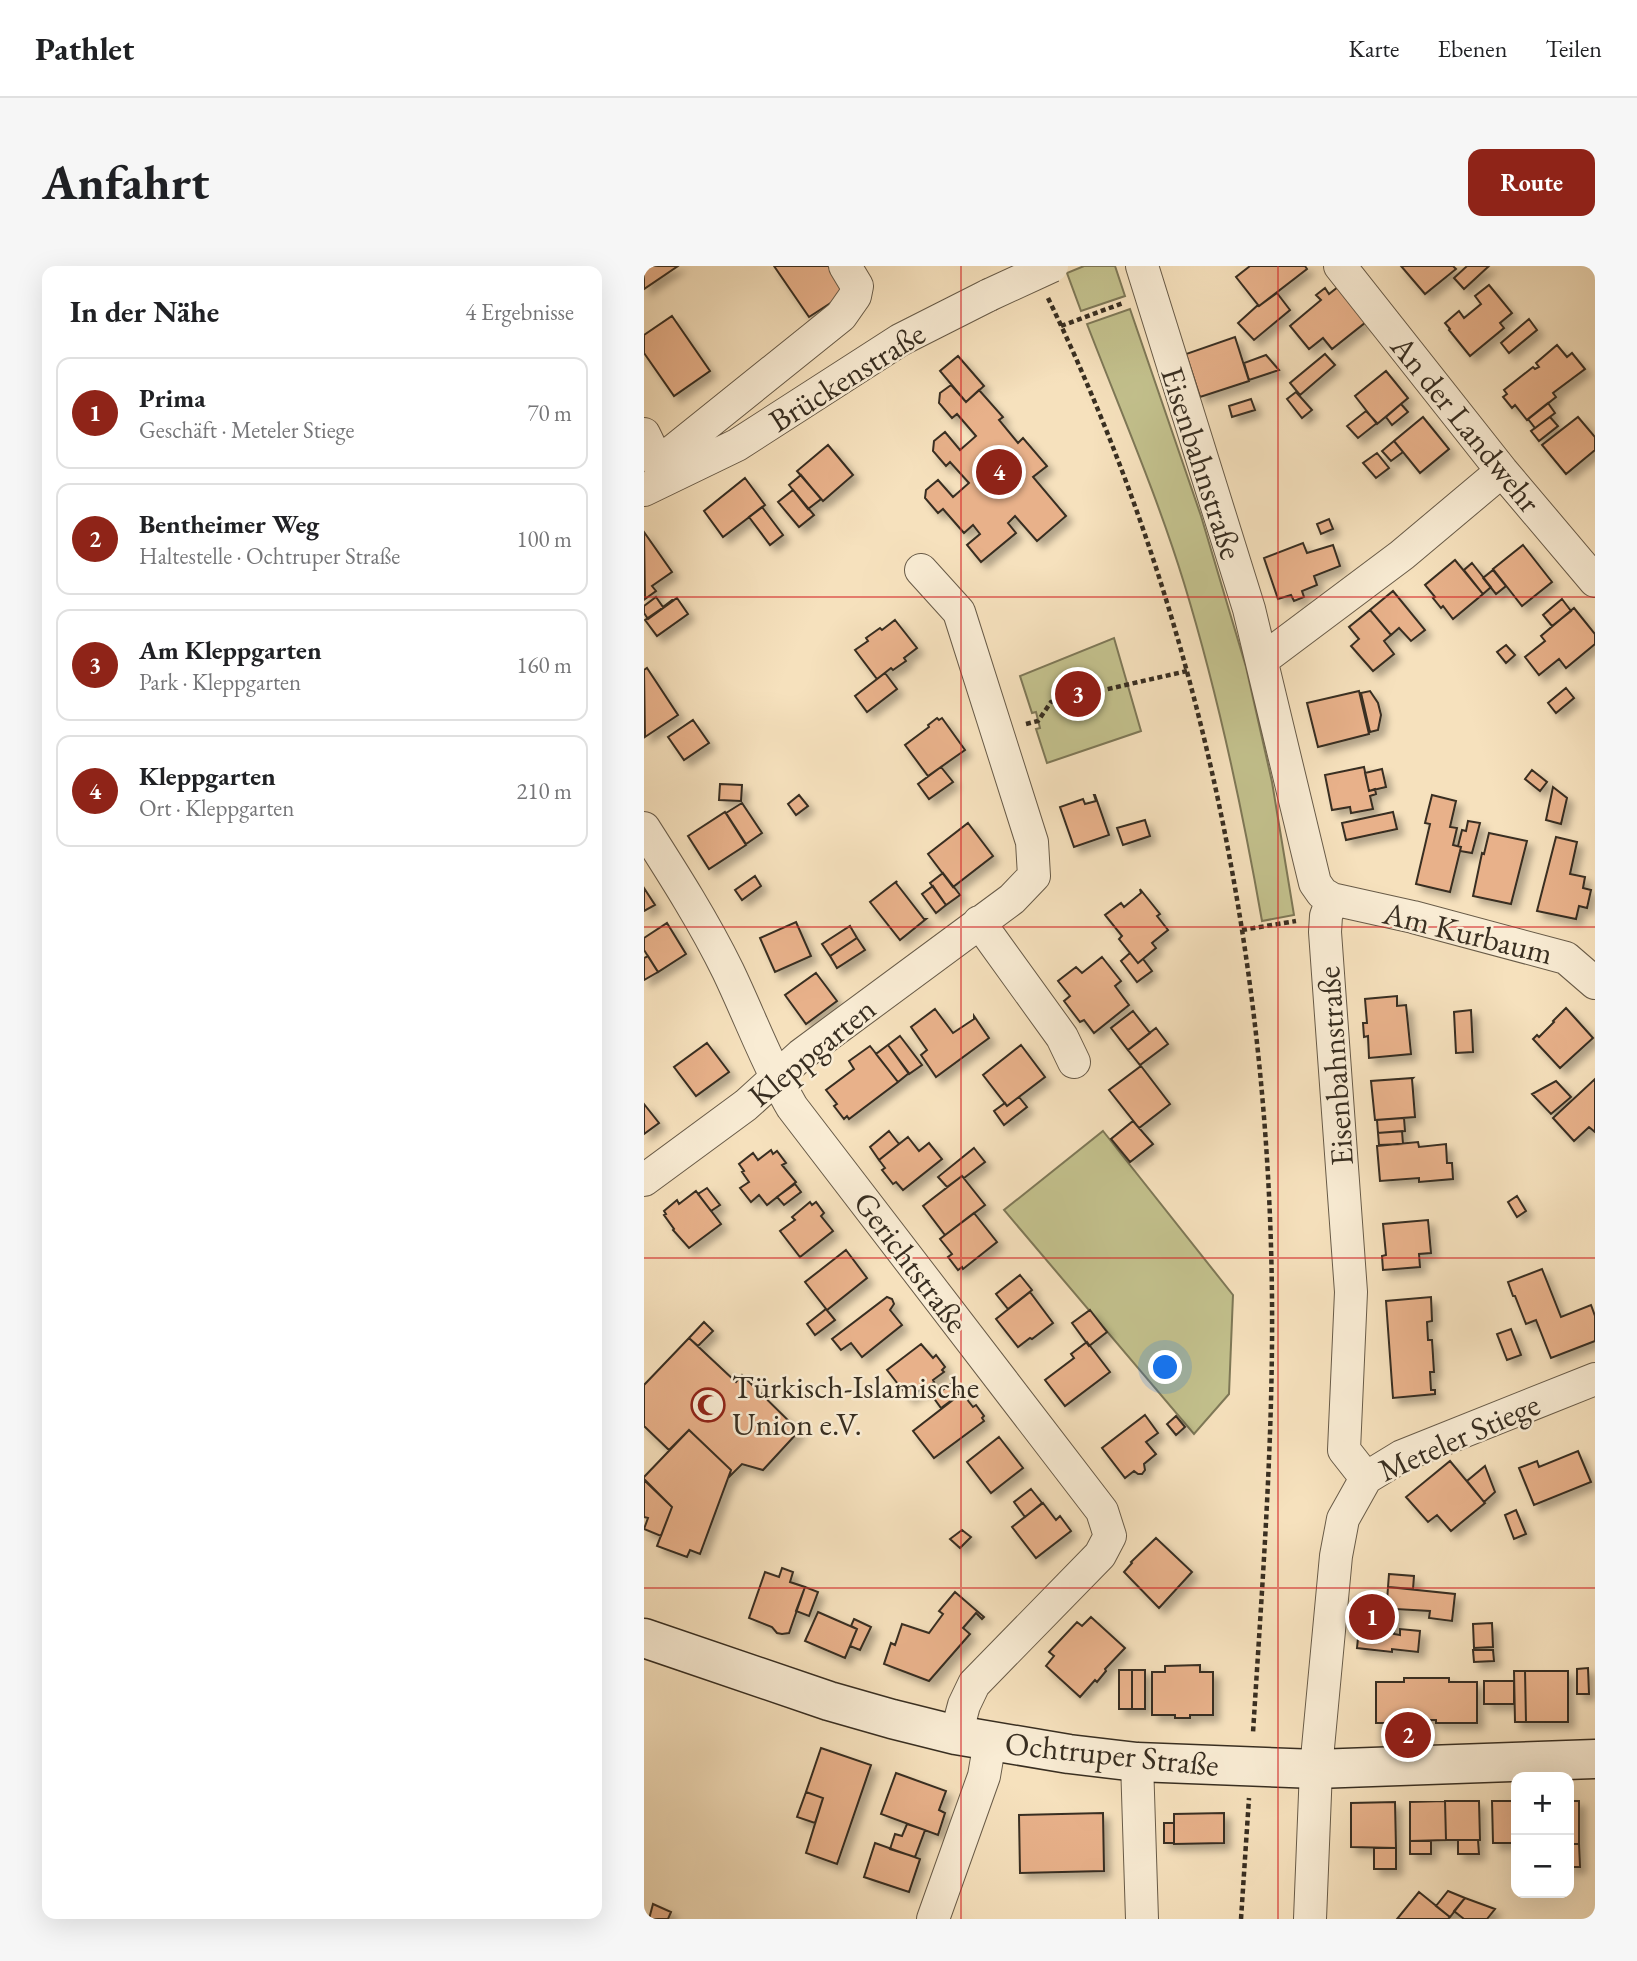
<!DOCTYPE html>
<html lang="de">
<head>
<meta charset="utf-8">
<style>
  :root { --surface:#fff; --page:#f6f6f6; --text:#202124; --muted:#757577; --line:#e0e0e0; --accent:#8f2418 }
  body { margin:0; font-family:"EB Garamond",serif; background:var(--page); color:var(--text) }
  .controls { position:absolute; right:21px; bottom:21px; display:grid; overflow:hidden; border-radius:14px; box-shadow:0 7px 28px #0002 }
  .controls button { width:63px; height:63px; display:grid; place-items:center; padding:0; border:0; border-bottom:2px solid var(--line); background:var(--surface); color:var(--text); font:35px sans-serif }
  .you { position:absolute; left:522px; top:1102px; width:24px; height:24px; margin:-18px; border:5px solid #fff; border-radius:50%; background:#1a73e8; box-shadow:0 0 0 10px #1a73e833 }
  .badge { display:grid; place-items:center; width:46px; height:46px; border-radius:50%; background:var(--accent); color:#fff; font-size:23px; font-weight:700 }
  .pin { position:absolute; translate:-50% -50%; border:4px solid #fff; box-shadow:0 2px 7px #0006 }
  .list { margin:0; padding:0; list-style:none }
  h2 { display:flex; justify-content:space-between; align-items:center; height:91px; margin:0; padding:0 28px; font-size:30px }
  h2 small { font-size:23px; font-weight:400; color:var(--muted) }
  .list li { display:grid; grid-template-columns:46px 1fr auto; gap:21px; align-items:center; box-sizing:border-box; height:112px; margin:0 14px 14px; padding:0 14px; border:2px solid var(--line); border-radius:14px }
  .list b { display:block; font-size:26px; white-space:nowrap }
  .list p { margin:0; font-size:23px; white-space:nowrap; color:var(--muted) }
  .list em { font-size:23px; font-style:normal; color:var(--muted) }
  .map { position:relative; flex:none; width:951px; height:1653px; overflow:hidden; border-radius:14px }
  header { display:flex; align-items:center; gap:42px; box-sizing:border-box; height:98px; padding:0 35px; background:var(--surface); border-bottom:2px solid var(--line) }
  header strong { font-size:33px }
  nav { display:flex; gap:38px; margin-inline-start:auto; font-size:24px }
  .intro { display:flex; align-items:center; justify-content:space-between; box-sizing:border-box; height:168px; padding:0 42px }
  h1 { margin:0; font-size:49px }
  .button { padding:18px 32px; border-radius:14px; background:var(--accent); color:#fff; font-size:24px; font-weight:700 }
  main { display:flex; gap:42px; padding:0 42px }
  aside { flex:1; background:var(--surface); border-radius:14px; box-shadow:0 7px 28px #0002 }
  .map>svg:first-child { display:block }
  .green { fill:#c3c18d; stroke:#7e7857; stroke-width:2 }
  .building { fill:#e8b18a; stroke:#382e21; stroke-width:2; filter:url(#shadow) }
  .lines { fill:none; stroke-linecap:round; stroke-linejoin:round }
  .minor-casing { stroke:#685b48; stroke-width:34 }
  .secondary-casing { stroke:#382e21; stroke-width:41 }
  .path { stroke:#382e21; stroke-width:4.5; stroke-dasharray:5 3.5; stroke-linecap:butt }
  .minor { stroke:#f9ecd4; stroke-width:32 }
  .secondary { stroke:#f9ecd4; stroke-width:38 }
  .minor-bridge-casing { stroke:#685b48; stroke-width:34; stroke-linecap:butt }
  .minor-bridge { stroke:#f9ecd4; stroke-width:32 }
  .grid { fill:none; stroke:#d62828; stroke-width:2; stroke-opacity:0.55 }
  .labels { text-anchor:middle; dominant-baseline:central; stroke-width:5; stroke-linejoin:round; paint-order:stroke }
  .street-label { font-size:32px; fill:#382e21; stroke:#f9ecd4 }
  .poi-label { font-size:32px; fill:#382e21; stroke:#f9ecd4; text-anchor:start }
</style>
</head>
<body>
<header>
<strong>Pathlet</strong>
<nav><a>Karte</a><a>Ebenen</a><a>Teilen</a></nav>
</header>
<div class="intro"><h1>Anfahrt</h1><a class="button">Route</a></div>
<main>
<aside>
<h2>In der Nähe<small>4 Ergebnisse</small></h2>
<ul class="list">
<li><span class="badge">1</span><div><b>Prima</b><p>Geschäft · Meteler Stiege</p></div><em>70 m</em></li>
<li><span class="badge">2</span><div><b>Bentheimer Weg</b><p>Haltestelle · Ochtruper Straße</p></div><em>100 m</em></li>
<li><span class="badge">3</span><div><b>Am Kleppgarten</b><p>Park · Kleppgarten</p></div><em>160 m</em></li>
<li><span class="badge">4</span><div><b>Kleppgarten</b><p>Ort · Kleppgarten</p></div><em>210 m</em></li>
</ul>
</aside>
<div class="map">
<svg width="951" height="1653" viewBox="0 0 951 1653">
  <defs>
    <filter id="shadow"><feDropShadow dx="6" dy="6" stdDeviation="3.5" flood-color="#0004"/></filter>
  </defs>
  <rect width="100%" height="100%" fill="#f6e1bd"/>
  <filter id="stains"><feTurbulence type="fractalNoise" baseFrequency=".00286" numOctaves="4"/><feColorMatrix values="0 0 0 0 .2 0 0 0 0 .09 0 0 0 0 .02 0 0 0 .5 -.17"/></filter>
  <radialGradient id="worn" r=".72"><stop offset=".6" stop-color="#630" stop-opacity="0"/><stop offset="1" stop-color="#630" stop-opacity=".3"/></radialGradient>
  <path class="green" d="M440,0H471L481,30L437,45L423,7Z
    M486,43L557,250L602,401L628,516L650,649L618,655C598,541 574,428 540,317C513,229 476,144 443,58Z
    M470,372L497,465L403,497L392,463L396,462L392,446L388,447L376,410Z
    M459,865L589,1029L585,1128L550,1168L360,944Z"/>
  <path class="building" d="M0,0H34L0,23Z
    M130,0H185L202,27L165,51Z
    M606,0H661L663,3L615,40L592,11Z
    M757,0H809L812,3L781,28Z
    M823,0H845L820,23L810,12Z
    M845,19L868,47L856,57L860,62L826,90L805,64L806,63L801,57L815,45L820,52L837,38L831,30Z
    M694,21L722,56L688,83L679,72L665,83L646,60L677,34L672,29L681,22L685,28Z
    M633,27L646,44L610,74L594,57L614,39L615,40Z
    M28,50L66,105L30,130L0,87V69Z
    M885,53L893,64L865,87L857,77Z
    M591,71L605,115L556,131L542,88Z
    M913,79L923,91L928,87L941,103L909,127L912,131L883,154L871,139L868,142L859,131L863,128L860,124L889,101L891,103L895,101L892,97Z
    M681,88L691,99L656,129L646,117Z
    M622,89L635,104L605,114L600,97Z
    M314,90L340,120L322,136L296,105Z
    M742,105L764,132L733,158L711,130Z
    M307,119L322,136L335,124L359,151L355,154L374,177L379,172L403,200L389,211L422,250L393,275L371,250L364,257L372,267L337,296L323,279L336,268L329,259L320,267L299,243L294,247L281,232L282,224L294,214L309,231L325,217L306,196L302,200L289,185L290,175L301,166L316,184L332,170L313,148L308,152L295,137L296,127Z
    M652,126L668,144L658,152L643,133Z
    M607,133L611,144L588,151L585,140Z
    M904,137L911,147L891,162L884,153Z
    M757,138L764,146L748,159L742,151Z
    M722,145L733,157L714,172L703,160Z
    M779,151L805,183L776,207L750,175Z
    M906,151L914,160L895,175L887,165Z
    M934,151L951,171V184L922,208L898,179Z
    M750,175L759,186L747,195L738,185Z
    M184,179L209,209L179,235L153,205Z
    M733,187L745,202L732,212L719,197Z
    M157,209L177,233L164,243L145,219Z
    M101,212L121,239L79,271L60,245Z
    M149,224L170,249L155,261L134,236Z
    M118,241L139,269L126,279L105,251Z
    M685,253L689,263L677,268L673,258Z
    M0,266L28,306L8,320L12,325L1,333Z
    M659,277L663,287L689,279L696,300L670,310L673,319L658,325L660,331L650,335L647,329L634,333L620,292Z
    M879,279L908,316L878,340L849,303Z
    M811,294L839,328L809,353L799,340L797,342L789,332L791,331L781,319Z
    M828,297L847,321L839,328L820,304Z
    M849,304L862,320L852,328L839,312Z
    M749,325L781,364L767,375L755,362L747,369L726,344Z
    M12,331L19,341L28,334L29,335L4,353L0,347V340Z
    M33,332L44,348L13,370L1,354Z
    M918,333L927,345L908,360L899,349Z
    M930,342L951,368V378L922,402L915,393L895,409L881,391L901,375L897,370Z
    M726,344L747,369L740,375L750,388L729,405L707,380L715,373L705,361Z
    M251,354L273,382L260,392L262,395L249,404L247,402L233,413L211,384L224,375L222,372L236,362L238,364Z
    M862,379L871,389L862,397L853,386Z
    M3,402L34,449L1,471L0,404Z
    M241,407L253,423L223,446L211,430Z
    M922,422L930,432L912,447L904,437Z
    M715,425L725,468L674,481L663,437Z
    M726,425L734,437L737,449L734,464L726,466L717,427Z
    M293,452L295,454L298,452L321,484L284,510L261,479L285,461L284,459Z
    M49,454L65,477L40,494L24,471Z
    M297,501L309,516L285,533L274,518Z
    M720,501L725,525L731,523L732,528L726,530L729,543L707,547L706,541L688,544L681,509Z
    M738,503L742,521L725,525L721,507Z
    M888,504L903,516L896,525L881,513Z
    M76,518L98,519L97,535L75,534Z
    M909,521L923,532L917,558L902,554Z
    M155,529L164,540L152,549L144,538Z
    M450,529H451L465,569L430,581L416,541L439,533L441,538L452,535Z
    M788,529L812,535L806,561L813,562L809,579L817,581L806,626L772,618L786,558L781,557Z
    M98,537L118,567L102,578L82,547Z
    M81,546L102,579L65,603L44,570Z
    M749,546L753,563L702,574L698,557Z
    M501,554L506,570L479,579L473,562Z
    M824,555L836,557L828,587L816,585L817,581L814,580L818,564L822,565Z
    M324,557L349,590L309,621L284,588Z
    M845,567L883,575L867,638L829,630L838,587L840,588Z
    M912,571L933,576L926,608L941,611L939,622L947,624L943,642L935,640L932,653L893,645Z
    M299,607L316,629L302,639L286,617Z
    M111,610L117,620L98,634L91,624Z
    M253,615L252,617L280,653H282L256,674L226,636Z
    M289,620L302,639L292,647L278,628Z
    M0,622L11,639L0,645Z
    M496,623L516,648L513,650L524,664L508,677L512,682L494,697L475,673L478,670L461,649L477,637L480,641L497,627Z
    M152,656L167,690L131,706L116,672Z
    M23,657L42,688L14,706L0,684V672Z
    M206,660L213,672L186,690L178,678Z
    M213,672L221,684L193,702L186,690Z
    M486,687L494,697L499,693L508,705L493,716L477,695Z
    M4,690L14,706L0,714V692Z
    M458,691L477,715L471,720L485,739L450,767L440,754L436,756L420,735L426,730L414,715L432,701L438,707Z
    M172,707L193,735L162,758L141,729Z
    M753,730V740L762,739L767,788L725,792L724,770L720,771L719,757H723L721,733Z
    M922,742L949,772L916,802L889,773L893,769L895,771L910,756L909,755Z
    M291,743L309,767L330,753V750L345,772L292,811L277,789L283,784L267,761Z
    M827,744L829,786L812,787L810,746Z
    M489,745L506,767L484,784L467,762Z
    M512,762L524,778L496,799L484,784Z
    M256,770L278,799L265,808L244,779Z
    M63,777L85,806L52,830L30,801Z
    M244,779L265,807L254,816L232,788Z
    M377,779L401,811L363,840L339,809Z
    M226,780L254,816L205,853L203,850L200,853L190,840L193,838L182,824L210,803L205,795Z
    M497,800L526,838L495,862L465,824Z
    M769,812L768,813L771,851L731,854L727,815Z
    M951,813V866L945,861L930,875L909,852Z
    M912,815L927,831L907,848L888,828Z
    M375,831L383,841L360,859L350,845L361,837L363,840Z
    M0,838L15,857L0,868Z
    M760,852L761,865L734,867L733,854Z
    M489,855L509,878L486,896L467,873Z
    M245,865L255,878L235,894L226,881Z
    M758,865L759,878L735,879L734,867Z
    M264,871L275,885L285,877L298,893L259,924L252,916L249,918L238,904L241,902L235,894Z
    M774,876L775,881L802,878L803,897H808L809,913L775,916V912L736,915L733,880Z
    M330,882L341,896L320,912L318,910L303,921L294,911Z
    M127,884L129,888L133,885L142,897L138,899L152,916L123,939L115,929L107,936L96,922L105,916L98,906L100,905L95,898L109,887L114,894Z
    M318,910L341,939L301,969L279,940Z
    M151,918L157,926L140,939L133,931Z
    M63,922L76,939L67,945L54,928Z
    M52,925L77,958L45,982L29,964L30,963L20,949L22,948L20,945L33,934L35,938Z
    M873,930L882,945L873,951L864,936Z
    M166,936L168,939L172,936L180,947L177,950L189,965L156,991L136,965L151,954L148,951Z
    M330,947L353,976L319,1003L318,1001L314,1004L304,991L308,988L296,973Z
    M784,954L787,987L775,988L776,1001L739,1004L738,990L742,989L739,958Z
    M202,984L223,1012L183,1044L161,1016Z
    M898,1003L917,1051L947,1039L951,1050V1075L907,1092L892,1054L882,1058L871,1030H869L864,1016Z
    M376,1009L388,1024L364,1043L352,1028Z
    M386,1026L409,1057L388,1073L386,1072L374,1081L352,1053Z
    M243,1031L248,1033L250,1038L246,1044L258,1059L218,1091L207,1077L197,1084L188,1073Z
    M787,1031L788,1055L783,1056L784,1074H788L790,1106H786L787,1124H791V1128L749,1132L742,1035Z
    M182,1043L191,1054L171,1069L163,1058Z
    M446,1044L463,1066L445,1080L428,1057Z
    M60,1056L69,1065L54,1080L45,1072Z
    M867,1063L877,1089L863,1094L853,1068Z
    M45,1072L92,1116L98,1109L155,1165L119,1204L98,1198L85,1211L87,1204L45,1164L25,1184L0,1160V1119Z
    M443,1076L466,1106L421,1140L401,1114L430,1092L427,1088Z
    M277,1078L289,1092L292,1089L301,1101L298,1104L300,1106L289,1114L290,1116L278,1126L276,1124L265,1132L243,1104Z
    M308,1117L316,1128L297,1142L289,1131Z
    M318,1127L329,1141L332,1139L340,1150L338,1152L340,1155L290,1192L269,1165Z
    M501,1149L514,1167L502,1176L512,1188L500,1198L501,1204L498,1208H494L490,1205L481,1212L458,1182Z
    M532,1150L541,1161L532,1169L523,1158Z
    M45,1164L87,1204L56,1288L46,1284L43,1291L13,1280L28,1241L0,1213V1211Z
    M355,1171L379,1202L347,1227L323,1196Z
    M934,1185L947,1216L890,1239L875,1202L893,1195L895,1201Z
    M806,1195L841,1237L807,1265L793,1249L784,1256L762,1231Z
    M841,1200L851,1226L840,1236L823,1215Z
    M0,1214L28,1241L17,1270L0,1263L4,1252L0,1251Z
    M387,1223L398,1237L381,1251L370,1236Z
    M399,1237L412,1254L416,1250L427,1265L392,1292L368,1261Z
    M872,1244L882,1268L870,1273L861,1249Z
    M318,1264L327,1271L316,1282L306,1273Z
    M512,1272L548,1306L515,1342L480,1306L488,1297L487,1296Z
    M138,1302L149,1306L146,1316L161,1321L145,1367L138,1368L133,1367L128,1361L105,1352L121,1306L135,1311Z
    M745,1308L770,1310L769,1323L744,1321Z
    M161,1321L174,1326L165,1350L152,1345Z
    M744,1321L811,1328L808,1355L785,1352L786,1345L752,1343L750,1368L756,1369V1363L776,1365L774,1386L748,1383V1386L713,1382L718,1333L743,1335Z
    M311,1326L340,1351L338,1353L332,1347L319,1362L326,1368L285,1415L240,1398L247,1377L251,1379L258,1358L285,1367L299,1348L295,1345Z
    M174,1346L213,1363L201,1392L161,1375Z
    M447,1351L481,1382L461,1403L462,1405L453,1416L451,1414L436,1431L402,1400L410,1390L405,1386L433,1356L438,1360Z
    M210,1353L227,1361L216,1384L206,1380L213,1363L207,1360Z
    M848,1357L849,1381L830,1382L829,1358Z
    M829,1384H849L850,1395L830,1396Z
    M556,1399V1406H569V1449H546V1452H531V1449H508V1406H521V1400Z
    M944,1402L945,1428H933V1403Z
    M475,1404H488V1443H475Z
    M488,1404H501V1443H488Z
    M870,1405H881L882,1456H871Z
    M881,1405H924V1456H882Z
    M760,1412H805V1416H833V1457H792V1454H773V1457H732V1416H760Z
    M840,1415H870V1438H840Z
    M177,1482L227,1499L193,1598L162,1587L179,1532L162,1526Z
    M252,1507L302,1525L295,1544L301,1547L294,1569L237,1548Z
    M162,1526L179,1532L171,1557L153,1551Z
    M801,1535L802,1574L766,1575V1536Z
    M801,1535H835L836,1574H802Z
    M848,1535H872V1577H849Z
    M925,1535H935V1578H925Z
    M751,1536L752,1582L707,1581V1537Z
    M459,1547L460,1605L376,1607L375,1549Z
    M580,1547V1577L530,1578V1548Z
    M520,1557H530V1577H520Z
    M263,1558L281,1564L271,1591L246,1583L251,1568L258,1570Z
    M814,1574H834L835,1588H814Z
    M766,1575H787V1588H766Z
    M231,1577L276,1593L265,1626L220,1611Z
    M925,1578H935L936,1601H925Z
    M730,1582H752V1603H730Z
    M804,1625L821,1632L806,1651L792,1640Z
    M775,1626L806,1651L804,1653H753Z
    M821,1632L851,1643L843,1653H820L810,1645Z
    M9,1638L27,1646L24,1653H5Z"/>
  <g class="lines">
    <defs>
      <path id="minor" d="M498,0L605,343L671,617L678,627L688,633L682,650L681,666L707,1026L700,1184L722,1212
        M696,0L858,205L951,315
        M0,168L22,213
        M22,213L29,185L197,50L211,30L213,20L201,0
        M0,224L93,179L256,74L345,29
        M618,394L758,289L858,205
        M0,562C30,609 60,656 84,705C106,751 123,798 148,841L458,1245L466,1270L456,1289L330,1418L320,1439L312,1469
        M688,633L769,651L922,692L951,717
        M335,656L418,771L430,796
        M0,914L102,839L157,789L368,633L390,610L388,576L315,346L277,304
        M493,1496L498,1653
        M289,1653L340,1510L346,1475
        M666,1653L672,1503L692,1290L699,1253L722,1212L758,1190L951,1113"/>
      <path id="secondary" d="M0,1372L185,1435L248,1453L312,1469L425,1488L493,1496L672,1503L951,1493"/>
    </defs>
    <use href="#minor" class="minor-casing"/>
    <use href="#secondary" class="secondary-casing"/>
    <path class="path" d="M404,32C560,355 631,719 628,1077C627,1207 617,1337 609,1467
      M417,60L479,37
      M382,458L394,455L407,436L543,405
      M598,664L652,655
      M597,1653L605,1532"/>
    <use href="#minor" class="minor"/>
    <use href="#secondary" class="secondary"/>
    <defs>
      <path id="minor-bridge" d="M345,29L408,0"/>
    </defs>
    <use href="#minor-bridge" class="minor-bridge-casing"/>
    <use href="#minor-bridge" class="minor-bridge"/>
  </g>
  <path class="grid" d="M317,0V1653M634,0V1653M0,331H951M0,661H951M0,992H951M0,1322H951"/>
  <defs>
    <symbol id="mosque-ring" viewBox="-11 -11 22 22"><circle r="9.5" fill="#f9ecd4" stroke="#8f2418" stroke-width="1.5"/><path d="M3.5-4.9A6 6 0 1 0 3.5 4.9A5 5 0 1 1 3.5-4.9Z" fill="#8f2418"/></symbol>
  </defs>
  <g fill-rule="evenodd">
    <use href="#mosque-ring" x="45" y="1120" width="38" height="38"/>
  </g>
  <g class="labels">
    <g class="street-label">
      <text transform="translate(203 111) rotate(-32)">Brückenstraße</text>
      <text transform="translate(822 158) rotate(51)">An der Landwehr</text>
      <text transform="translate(558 197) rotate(72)">Eisenbahnstraße</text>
      <text transform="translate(824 667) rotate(14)">Am Kurbaum</text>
      <text transform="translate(168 786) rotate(-39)">Kleppgarten</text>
      <text transform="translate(691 800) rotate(-94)">Eisenbahnstraße</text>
      <text transform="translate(267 996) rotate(53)">Gerichtstraße</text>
      <text transform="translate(815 1171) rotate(-24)">Meteler Stiege</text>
      <text transform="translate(468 1488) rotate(6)">Ochtruper Straße</text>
    </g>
    <g class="poi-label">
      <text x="88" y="1121">Türkisch-Islamische<tspan x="88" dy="37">Union e.V.</tspan></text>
    </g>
  </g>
  <rect width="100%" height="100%" filter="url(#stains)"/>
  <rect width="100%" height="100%" fill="url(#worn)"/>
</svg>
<div class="controls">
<button>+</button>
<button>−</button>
</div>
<div class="you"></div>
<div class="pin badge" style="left:728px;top:1351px">1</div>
<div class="pin badge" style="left:764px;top:1469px">2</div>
<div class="pin badge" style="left:434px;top:428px">3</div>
<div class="pin badge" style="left:355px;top:206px">4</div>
</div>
</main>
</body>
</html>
